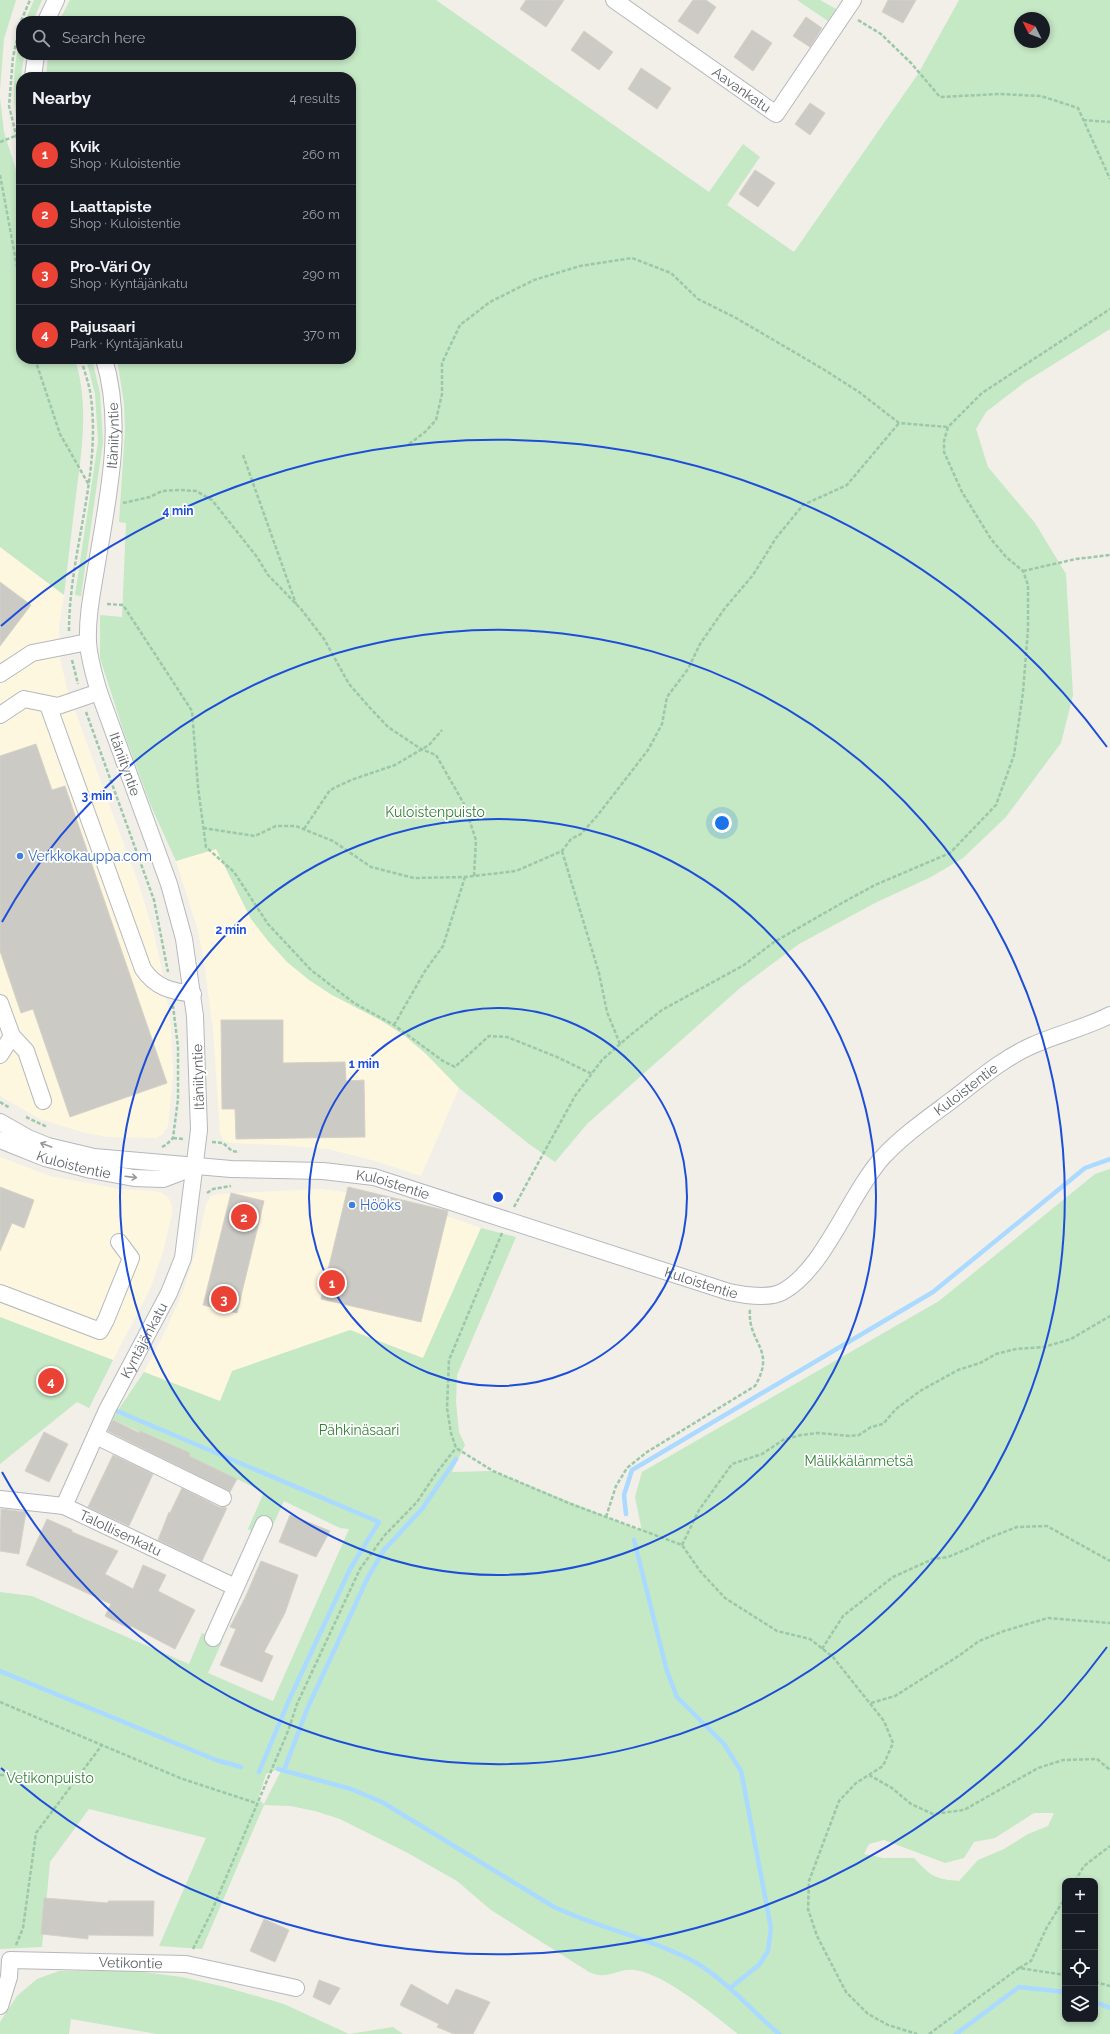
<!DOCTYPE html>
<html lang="en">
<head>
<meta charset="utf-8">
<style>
  :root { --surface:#171b24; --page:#242831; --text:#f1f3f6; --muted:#9ea1a6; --line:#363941; --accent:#ea4335 }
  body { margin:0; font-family:Raleway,sans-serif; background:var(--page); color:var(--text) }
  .controls { position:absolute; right:12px; bottom:12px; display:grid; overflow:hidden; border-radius:8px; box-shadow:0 2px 6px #0003 }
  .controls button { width:36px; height:36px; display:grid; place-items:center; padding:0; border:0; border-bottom:1px solid var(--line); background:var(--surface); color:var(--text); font:20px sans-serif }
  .compass { position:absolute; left:1014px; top:12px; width:36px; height:36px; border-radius:50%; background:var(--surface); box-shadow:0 2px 6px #0003; rotate:312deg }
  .you { position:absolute; left:722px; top:823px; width:14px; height:14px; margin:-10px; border:3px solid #fff; border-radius:50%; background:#1a73e8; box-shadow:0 0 0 6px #1a73e833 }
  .badge { display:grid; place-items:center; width:26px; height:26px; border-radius:50%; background:var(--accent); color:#fff; font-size:13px; font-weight:700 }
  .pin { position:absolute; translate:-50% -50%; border:2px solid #fff; box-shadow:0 1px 4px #0006 }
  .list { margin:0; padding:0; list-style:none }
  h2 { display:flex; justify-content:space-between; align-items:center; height:52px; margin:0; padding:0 16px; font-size:17px }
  h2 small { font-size:13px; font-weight:400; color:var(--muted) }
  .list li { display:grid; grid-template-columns:26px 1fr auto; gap:12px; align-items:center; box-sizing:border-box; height:60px; padding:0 16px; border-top:1px solid var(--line) }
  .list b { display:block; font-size:15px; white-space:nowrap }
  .list p { margin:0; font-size:13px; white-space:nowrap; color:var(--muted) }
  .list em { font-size:13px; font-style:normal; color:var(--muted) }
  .icon { flex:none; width:22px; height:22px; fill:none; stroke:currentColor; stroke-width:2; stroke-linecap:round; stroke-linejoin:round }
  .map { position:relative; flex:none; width:1110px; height:2034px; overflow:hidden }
  .search { position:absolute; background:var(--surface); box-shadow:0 2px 6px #0003; left:16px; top:16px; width:340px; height:44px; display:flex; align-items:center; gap:10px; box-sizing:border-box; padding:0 14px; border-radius:16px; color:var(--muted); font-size:15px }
  .panel { position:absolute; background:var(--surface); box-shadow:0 2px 6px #0003; left:16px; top:72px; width:340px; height:292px; border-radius:16px }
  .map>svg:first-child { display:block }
  .commercial { fill:#fef7e0 }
  .green { fill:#c5e8c5; fill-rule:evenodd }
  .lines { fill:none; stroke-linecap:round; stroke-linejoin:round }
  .stream { stroke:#aadaff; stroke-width:4.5 }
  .building { fill:#cccac5; stroke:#d6d1c6 }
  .minor-casing { stroke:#b5b8bc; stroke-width:18 }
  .path { stroke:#9cc7a9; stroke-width:2.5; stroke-dasharray:4 2; stroke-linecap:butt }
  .minor { stroke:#fff; stroke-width:16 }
  .oneway { stroke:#979a9d }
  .ring { fill:none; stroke:#1d4ed8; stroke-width:2 }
  .shop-dot { fill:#3f7fe0; stroke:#fff; stroke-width:1.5 }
  .labels { text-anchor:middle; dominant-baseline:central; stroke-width:3.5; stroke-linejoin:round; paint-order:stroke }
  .street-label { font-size:14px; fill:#5f6368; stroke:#fff }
  .park-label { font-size:14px; fill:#348238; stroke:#fff }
  .shop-label { font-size:14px; fill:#366cbe; stroke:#fff; text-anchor:start }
  .centre { fill:#1d4ed8; stroke:#fff; stroke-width:2 }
  .ring-label { font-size:12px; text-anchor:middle; font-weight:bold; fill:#1d4ed8; stroke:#fff; stroke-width:3.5; stroke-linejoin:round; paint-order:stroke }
</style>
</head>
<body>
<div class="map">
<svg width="1110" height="2034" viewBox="0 0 1110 2034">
  <rect width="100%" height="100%" fill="#f1efe8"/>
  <path class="commercial" d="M0,547L64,595L59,626L60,658L67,689L140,888L154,934L164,980L171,1028L173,1076L168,1126L163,1134L156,1138L108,1137L85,1133L40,1119L0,1096Z
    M216,849L251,919L287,962L309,980L332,995L382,1021L405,1036L426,1054L459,1088L421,1176L375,1161L328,1149L279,1145L230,1143L223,1140L220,1133L213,1030L204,961L197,927L176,861Z
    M0,1157L50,1176L119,1189L154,1191L162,1193L169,1199L172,1206V1214L163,1252L150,1289L113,1360L0,1317Z
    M320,1189L371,1195L421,1207L481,1228L423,1358L350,1330L220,1401L144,1372L165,1332L183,1291L197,1248L206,1204L210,1197L217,1194Z"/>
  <path class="green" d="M0,0H16L4,39L0,90Z
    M34,0H42L33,21H25Z
    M70,0H436L709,192L743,144L760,157L727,205L794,252L918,74L959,0H1110V329L1025,382L986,412L976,429L988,467L1035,523L1066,574L1073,695L1061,743L1006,817L963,858L931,877L877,902L799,944L740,988L588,1123L555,1162L529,1144L459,1088L426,1054L405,1036L382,1021L332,995L309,980L287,962L268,941L251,919L216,849L176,861L151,806L124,733L100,658V615L122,617L126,523L119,522L125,431L124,403L117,359H351V77H46L48,55H351V21H59ZM1020,18H1044V42H1020Z
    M797,0H820L836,9L828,21Z
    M21,36V55H24L21,77V142C12,106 11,71 21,36Z
    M0,98L4,132L21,186V359H75C89,404 82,449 76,495C72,528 68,561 64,595L0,547Z
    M86,359H92L100,393L103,442L81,596L75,595L98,442L95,394Z
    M1110,1169V2034H738C714,2015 664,1973 634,1970C617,1968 608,1981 589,1972L491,1910L457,1881L406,1852L340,1819L315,1811L290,1806L264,1805L202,1949L159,1946L206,1838L89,1809L50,1862L42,1947L0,1949V1592L32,1596L189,1664L202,1633L222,1642L208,1673L273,1701L349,1529L340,1528L284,1501L267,1538L248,1529L264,1492L112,1419L144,1372L220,1401L232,1371L350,1330L423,1358L481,1228L516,1237L457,1375L456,1402L459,1432L465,1445L452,1472L493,1471L642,1531L635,1497L642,1472L939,1301L1095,1174ZM283,1767L264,1804L258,1799L266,1774ZM1034,1813H1054L1048,1826L1028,1834L1004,1849L978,1860L959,1881C934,1879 931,1876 914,1858H883L864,1854L869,1844L884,1840L945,1863L964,1858L974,1842L995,1838ZM1065,1881H1095V2019H1065Z
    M0,1317L113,1360L89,1408L77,1402L0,1464Z
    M59,1971H134L182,1977L225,1987L284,2004L349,2034L393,2027L403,2034H157L71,2019L69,2034H0V2022L17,1996L37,1979Z"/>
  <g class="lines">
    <path class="stream" d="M117,1411L379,1522L350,1569L289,1700L259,1772
      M626,1514L624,1495L632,1470L933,1292L1085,1168L1110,1159
      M634,1540L667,1671L677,1697L724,1744L741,1771L771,1928L768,1951L759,1965L730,1988
      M0,1671L216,1760L241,1767
      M278,1769L351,1789L382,1802L554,1907C599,1928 649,1938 693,1961C726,1980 750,2009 779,2034
      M284,1770L308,1707L368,1577L384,1550L422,1509L456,1459
      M1095,2002L1110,2008
      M956,2034L1019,1987L1065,1992"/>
  </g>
  <path class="building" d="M526,0H564L546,27L520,9Z
    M693,0H706L716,7L698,34L678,21Z
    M888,0H916L903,23L882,12Z
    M806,17L822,28L810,47L793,36Z
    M752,30L772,43L753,71L734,57Z
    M584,31L613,52L599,70L571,50Z
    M641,68L671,88L657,109L628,89Z
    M810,103L825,113L810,135L795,124Z
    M755,170L775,183L758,207L739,194Z
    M0,582L31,605L0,646Z
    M36,744L52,790L65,786L167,1083L70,1117L33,1009L21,1013L0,951V756Z
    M221,1020H283V1063L345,1062L346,1081L364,1080L365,1137L236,1139L235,1109H222Z
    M0,1187L34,1200L24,1228L12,1223L0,1251Z
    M348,1187L448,1211L421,1322L321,1299Z
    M231,1193L264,1201L237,1313L203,1305Z
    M113,1420L139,1433L140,1431L190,1453L189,1456L237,1479L230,1492L108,1431Z
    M44,1432L68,1444L49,1482L25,1471Z
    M113,1455L153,1474L129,1526L88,1507Z
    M182,1488L219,1507L227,1508L202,1561L158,1540L169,1512L170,1513Z
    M1,1509L26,1512L19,1554L0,1551Z
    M290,1515L330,1531L316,1557L279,1542Z
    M47,1519L72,1530V1532L118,1551L105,1574L133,1589L143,1565L166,1575L158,1591L195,1610L175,1649L131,1626L130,1629L105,1616L111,1604L26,1565Z
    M261,1561L298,1575L285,1613L264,1652L273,1656L262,1682L220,1665L236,1629L230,1627L245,1598Z
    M44,1898L108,1903V1901H154L153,1936L88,1935V1939L41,1934Z
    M264,1919L289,1930L275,1962L250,1951Z
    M319,1980L340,1988L330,2005L313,1997Z
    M411,1984L448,2005L456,1989L490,2002L473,2034H454L437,2027L439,2024L400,2005Z"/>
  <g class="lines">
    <defs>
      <g id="minor">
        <path id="s1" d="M614,0L776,114L853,0"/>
        <path d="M46,21L56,0"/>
        <path d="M33,77L36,55"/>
        <path d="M0,674L32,653L88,642"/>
        <path d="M48,705L143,969C156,988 171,991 193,994"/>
        <path d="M0,715L24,699L58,706L99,692"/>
        <path d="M0,1003L12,1036L26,1051L43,1101"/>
        <path d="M0,1055L12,1036"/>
        <path id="s2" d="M0,1122L28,1138L48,1146L94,1157L231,1169L323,1171L374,1177L729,1292C743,1295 769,1299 782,1292C824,1270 849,1195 882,1158C902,1136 928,1118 952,1100C977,1081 1002,1059 1031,1046C1057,1034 1085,1028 1110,1015"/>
        <path id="s3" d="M0,1140L45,1158L91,1170L134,1178L163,1179L192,1168"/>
        <path d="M0,1293L100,1331L106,1320L131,1258L119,1242"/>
        <path d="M96,1436L223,1498"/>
        <path id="s4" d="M0,1499L64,1506L235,1587"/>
        <path id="s5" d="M64,1506L107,1410L169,1293L183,1258L199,1130L195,1016L184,939L169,884L99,692C94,675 89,659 88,642C87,617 92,593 96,569C107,501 125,427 104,359"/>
        <path d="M213,1638L264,1524"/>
        <path id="s6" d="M0,2006L9,1977L10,1960L186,1964L296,1988"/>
      </g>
    </defs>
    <use href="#minor" class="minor-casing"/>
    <path class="path" d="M858,20L881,34L911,63L940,97L999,94L1041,96L1078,108L1110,179
      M21,21L30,0
      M21,22L13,57L9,106L21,155
      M1083,120L1110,122
      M0,142L15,136
      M0,175L21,288
      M35,359L60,434L89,485
      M409,444L425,432L436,420L442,394V363L460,325L490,302L534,280L580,266L632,258L671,273L698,299L736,318L823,369L859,392L899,423L948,427
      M243,455L296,604
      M123,503L150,497L162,491L179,490L196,491L212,500L257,557L268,575L301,609L324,639L349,684L371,709L388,727L421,749L436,755L464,804L476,840L474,876
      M1023,571L1076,559L1110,555
      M107,604L123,605L192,711L198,787L206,847L234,872L268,924L311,970L354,1003L394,1025L443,1061L455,1067L489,1036L507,1037L557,1057L592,1074
      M69,631C69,551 103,472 90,391C88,381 84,370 81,359
      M72,660L78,684
      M86,712L154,900L168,972
      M203,828L255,836L276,826H296L333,841L371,867L414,878L465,877L516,871L562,851L571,839L581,834L597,816L648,750L662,724L667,697L688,669L700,644L725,608L753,575L776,538L803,505L847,485L899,423
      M304,829L330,790L351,780L395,765L429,745L442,730
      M562,851L599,973L607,1012L620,1044
      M394,1025L425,971L443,946L465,877
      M0,1102L10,1108
      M26,1117L47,1127
      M173,1138L183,1139
      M212,1142L223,1143L232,1151L239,1152
      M162,1147L166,1145L173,1138L178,1099V1047L173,1006
      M207,1193L213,1189L231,1186
      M514,1207L575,1096L602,1060L628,1037L662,1010L744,965L774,942L842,903L875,885L950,853L996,805L1014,755L1023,692L1028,629V585L1023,571L1006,557L991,539L962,492L944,452V441L948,427L982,393L1110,309
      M502,1233L449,1360L447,1408L451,1433L456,1448L493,1471L571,1504L682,1545L700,1571L725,1598L777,1631L810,1639L833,1657L884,1721L893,1743L883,1766L856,1783L839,1801L809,1881L808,1909L817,1936L846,1992L868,2014L888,2025L917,2034
      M606,1517L616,1486L627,1468L647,1452L755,1386C777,1348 747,1344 750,1309
      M682,1545L699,1510L732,1464L762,1454L783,1440L801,1435L819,1433L850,1436L859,1435L871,1427L883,1424L896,1409L920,1391L958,1370L980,1363L996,1354L1016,1349L1044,1347L1071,1339L1110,1316
      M822,1649L843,1616L893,1577L933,1559L948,1557L967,1549L991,1537L1017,1527L1047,1526L1110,1561
      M0,1702L180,1778L256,1803
      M871,1703L895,1696L960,1655L979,1641L1004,1631L1048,1618L1110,1623
      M0,1775L78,1776
      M869,1775L892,1788L911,1804L933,1814L964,1810L1038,1768L1063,1760L1097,1759L1110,1770
      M1075,1881L1084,1866L1110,1846
      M16,1945L23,1928L36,1833L102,1745
      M193,1949L211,1913L288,1731L297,1704L360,1569L384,1536L417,1502L437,1472L456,1448
      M1019,1968L1031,1961L1047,1927L1065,1898
      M1095,1982L1110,1986
      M929,2034L1019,1968L1065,1975"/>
    <use href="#minor" class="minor"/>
  </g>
  <defs><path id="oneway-shaft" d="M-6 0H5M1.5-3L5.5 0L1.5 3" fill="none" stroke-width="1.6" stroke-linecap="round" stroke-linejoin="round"/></defs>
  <g class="oneway">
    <use href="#oneway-shaft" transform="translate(46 1145) rotate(-160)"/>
    <use href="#oneway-shaft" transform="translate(131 1177) rotate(7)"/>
  </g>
  <g class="ring">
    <circle cx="498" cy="1197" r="189"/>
    <circle cx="498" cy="1197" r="378"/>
    <path d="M2 922A567 567 0 1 1 2 1472"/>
    <path d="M1107 1647A757 757 0 0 1 1 1768M1 626A757 757 0 0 1 1107 747"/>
  </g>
  <g class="shop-dot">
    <circle cx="20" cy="856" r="4"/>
    <circle cx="352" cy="1205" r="4"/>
  </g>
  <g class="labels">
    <g class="street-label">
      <text stroke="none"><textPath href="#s1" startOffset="156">Aavankatu</textPath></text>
      <text stroke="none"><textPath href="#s5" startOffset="1117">Itäniityntie</textPath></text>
      <text transform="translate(125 764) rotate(70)">Itäniityntie</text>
      <text transform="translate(198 1077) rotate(-92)">Itäniityntie</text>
      <text stroke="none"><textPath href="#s2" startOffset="1086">Kuloistentie</textPath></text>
      <text stroke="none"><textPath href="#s3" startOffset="78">Kuloistentie</textPath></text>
      <text stroke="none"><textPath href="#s2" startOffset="402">Kuloistentie</textPath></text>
      <text stroke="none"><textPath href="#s2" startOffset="726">Kuloistentie</textPath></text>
      <text stroke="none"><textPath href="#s5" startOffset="184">Kyntäjänkatu</textPath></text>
      <text stroke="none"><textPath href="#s4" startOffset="127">Talollisenkatu</textPath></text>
      <text stroke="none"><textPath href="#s6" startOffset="168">Vetikontie</textPath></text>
    </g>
    <g class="park-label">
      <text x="435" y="812">Kuloistenpuisto</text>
      <text x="359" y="1430">Pähkinäsaari</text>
      <text x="859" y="1461">Mälikkälänmetsä</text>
      <text x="50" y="1778">Vetikonpuisto</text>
    </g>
    <g class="shop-label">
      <text x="28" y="856">Verkkokauppa.com</text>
      <text x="360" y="1205">Hööks</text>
    </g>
  </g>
  <circle cx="498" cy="1197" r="6" class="centre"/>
  <g class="ring-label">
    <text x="178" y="515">4 min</text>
    <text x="97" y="800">3 min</text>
    <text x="231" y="934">2 min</text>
    <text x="364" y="1068">1 min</text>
  </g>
</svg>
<div class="controls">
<button>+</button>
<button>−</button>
<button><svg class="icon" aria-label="locate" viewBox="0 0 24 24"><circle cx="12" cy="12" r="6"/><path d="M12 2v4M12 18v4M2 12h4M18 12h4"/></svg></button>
<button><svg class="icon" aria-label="layers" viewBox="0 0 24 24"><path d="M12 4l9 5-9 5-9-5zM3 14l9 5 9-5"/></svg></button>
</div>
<svg class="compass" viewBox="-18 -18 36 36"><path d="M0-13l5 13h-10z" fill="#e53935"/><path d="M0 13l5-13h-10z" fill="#9ea1a6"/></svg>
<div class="you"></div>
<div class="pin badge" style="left:332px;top:1283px">1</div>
<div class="pin badge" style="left:244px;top:1217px">2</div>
<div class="pin badge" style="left:224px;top:1299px">3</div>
<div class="pin badge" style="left:51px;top:1381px">4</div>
<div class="search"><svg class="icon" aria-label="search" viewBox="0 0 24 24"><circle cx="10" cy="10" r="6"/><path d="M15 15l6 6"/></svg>Search here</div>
<section class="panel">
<h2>Nearby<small>4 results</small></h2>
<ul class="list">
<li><span class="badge">1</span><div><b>Kvik</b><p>Shop · Kuloistentie</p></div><em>260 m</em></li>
<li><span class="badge">2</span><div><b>Laattapiste</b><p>Shop · Kuloistentie</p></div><em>260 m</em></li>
<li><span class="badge">3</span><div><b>Pro-Väri Oy</b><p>Shop · Kyntäjänkatu</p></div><em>290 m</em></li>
<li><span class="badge">4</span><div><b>Pajusaari</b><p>Park · Kyntäjänkatu</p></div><em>370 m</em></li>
</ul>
</section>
</div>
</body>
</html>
